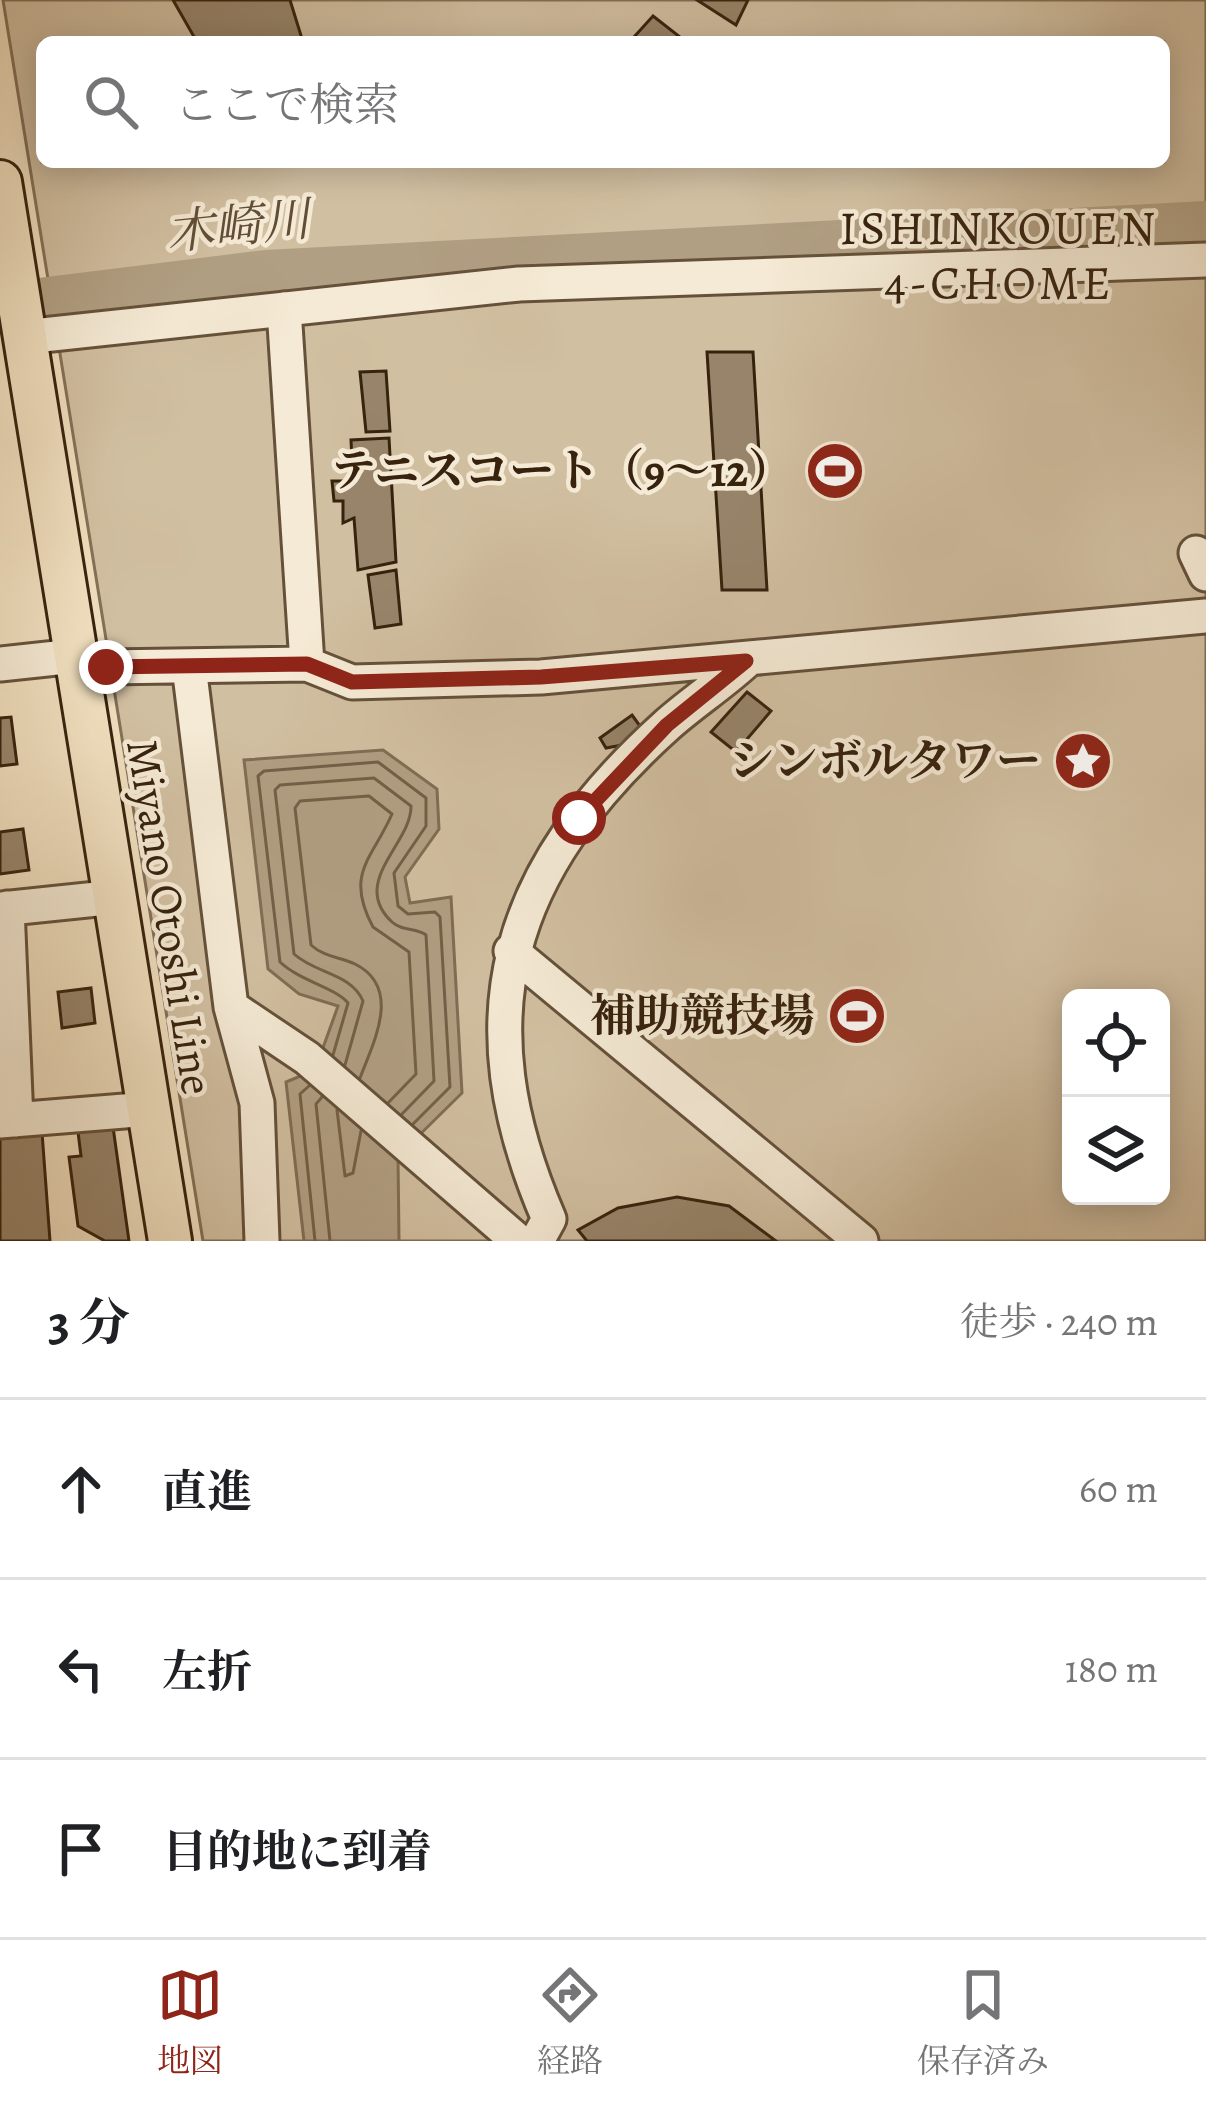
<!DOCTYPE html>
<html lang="ja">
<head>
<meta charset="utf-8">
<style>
  :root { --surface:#fff; --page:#f2f2f2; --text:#202124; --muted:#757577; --line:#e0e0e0; --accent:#8f2418 }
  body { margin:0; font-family:Alegreya,"Noto Serif JP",serif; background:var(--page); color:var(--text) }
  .controls { position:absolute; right:36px; bottom:36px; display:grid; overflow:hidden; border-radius:18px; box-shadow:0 6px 30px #0003 }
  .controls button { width:108px; height:108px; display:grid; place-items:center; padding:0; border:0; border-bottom:3px solid var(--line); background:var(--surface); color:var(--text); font:60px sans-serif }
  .stop { position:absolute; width:36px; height:36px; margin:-27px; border:9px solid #8f2418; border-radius:50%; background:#fff }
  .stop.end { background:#8f2418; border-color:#fff; box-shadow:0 3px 12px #0008 }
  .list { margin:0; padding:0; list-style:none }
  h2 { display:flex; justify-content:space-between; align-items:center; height:156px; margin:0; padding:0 48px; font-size:51px }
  h2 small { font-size:39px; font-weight:400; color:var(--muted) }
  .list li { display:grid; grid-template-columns:78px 1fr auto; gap:36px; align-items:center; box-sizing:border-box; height:180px; padding:0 48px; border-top:3px solid var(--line) }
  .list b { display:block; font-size:45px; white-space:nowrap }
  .list em { font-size:39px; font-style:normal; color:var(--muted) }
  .icon { flex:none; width:66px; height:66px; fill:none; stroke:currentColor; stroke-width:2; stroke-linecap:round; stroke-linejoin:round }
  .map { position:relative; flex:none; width:1206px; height:1241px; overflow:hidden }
  .search { position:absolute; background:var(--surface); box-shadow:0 6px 30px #0003; left:36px; right:36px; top:36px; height:132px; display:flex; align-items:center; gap:30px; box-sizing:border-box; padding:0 42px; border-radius:18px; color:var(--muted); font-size:45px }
  .sheet { height:696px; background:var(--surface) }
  nav { display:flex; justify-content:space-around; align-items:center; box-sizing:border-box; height:168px; border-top:3px solid var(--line); background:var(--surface); font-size:33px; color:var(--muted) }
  nav a { display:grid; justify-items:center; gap:6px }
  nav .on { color:var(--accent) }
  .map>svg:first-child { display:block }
  .green { fill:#d1bfa1; stroke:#847058; stroke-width:3; fill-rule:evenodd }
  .water { fill:#b19f83; stroke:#806d54; stroke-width:3 }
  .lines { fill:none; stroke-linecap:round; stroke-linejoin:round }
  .shore { stroke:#746048; stroke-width:3 }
  .river { stroke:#b19f83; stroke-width:42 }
  .building { fill:#97846a; stroke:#37220e; stroke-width:3 }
  .minor-casing { stroke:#65513a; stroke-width:39 }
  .major-casing { stroke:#37220e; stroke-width:48 }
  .minor { stroke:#f5ead5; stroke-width:33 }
  .major { stroke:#f0dfbf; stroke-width:42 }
  .route { stroke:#8f2418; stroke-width:15 }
  .labels { text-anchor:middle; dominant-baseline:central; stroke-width:9; stroke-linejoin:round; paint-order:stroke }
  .poi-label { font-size:45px; font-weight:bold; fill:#37220e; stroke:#f5ead5; text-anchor:end }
  .street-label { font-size:45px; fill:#37220e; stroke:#f5ead5 }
  .water-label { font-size:48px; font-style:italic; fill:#624e37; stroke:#f5ead5 }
  .neighbourhood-label { font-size:48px; letter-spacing:3px; fill:#37220e; stroke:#f5ead5 }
</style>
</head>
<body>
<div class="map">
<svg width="1206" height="1241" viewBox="0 0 1206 1241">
  <rect width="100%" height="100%" fill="#f0dfbf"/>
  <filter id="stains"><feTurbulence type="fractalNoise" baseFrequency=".00167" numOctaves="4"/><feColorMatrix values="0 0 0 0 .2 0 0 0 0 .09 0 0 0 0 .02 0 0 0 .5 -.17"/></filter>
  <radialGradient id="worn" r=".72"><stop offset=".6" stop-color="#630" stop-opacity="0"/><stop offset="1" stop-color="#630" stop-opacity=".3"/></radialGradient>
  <path class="green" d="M3,0H1206V1241H203ZM42,42H1164V162H42ZM1071,998H1161V1196H1071Z"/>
  <path class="water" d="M383,750L437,789L439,829L405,877L410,903L451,897L462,1093L398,1156L399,1241H304L286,1082L315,1070L338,1006L299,994L268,969L244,760Z"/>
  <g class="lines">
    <path class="shore" d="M333,1055L348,1003C336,988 300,981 280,962L258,776L264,771L378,762L426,798V826L394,873L398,906L408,914L435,912L440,917L450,1087L413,1124
      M345,1065L363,1001C351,973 316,974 294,954L275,790L280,785L374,778L411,806C412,843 349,882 392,922C403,932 416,927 426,935L434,1081L402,1114
      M360,1078C373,1043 403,988 355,964C340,957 324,957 311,945L295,808L300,801L369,796L392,814C373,858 344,873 373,927L409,952L416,1074L388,1103
      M309,1086L300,1094L315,1241
      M322,1097L316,1104L330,1241
      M337,1110L345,1176L353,1173L361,1131"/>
    <path class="river" d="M0,304L266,271L1206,222"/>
  </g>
  <path class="building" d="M173,0H290L303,42H197Z
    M697,0H748L736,25Z
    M653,16L680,37L628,42L634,37Z
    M707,352H753L767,590H722Z
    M386,371L390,431L366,432L360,372Z
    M389,438L396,562L358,570L354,518L343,523V501H334L332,481H353L351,440Z
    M396,570L401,624L375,628L368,575Z
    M747,692L771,711L736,752L711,732Z
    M632,715L650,740L606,748L600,738Z
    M11,717L17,764L0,766V718Z
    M23,829L29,870L0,874V832Z
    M91,988L95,1023L62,1028L58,992Z
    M113,1127L129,1241H105L78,1226L69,1157L81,1156L78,1132Z
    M42,1132L50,1241H0V1136Z
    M677,1197L729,1206L776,1241H587L578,1230L618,1208Z"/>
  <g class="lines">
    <defs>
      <path id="minor" d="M284,309L307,664
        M24,337L519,284L1206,260
        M1196,553L1206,574
        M0,664L75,656L107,667L307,664L352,682L541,677L1206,616
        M189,666L231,1007L257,1103L262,1241
        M7,908L16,1120
        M0,909L116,897
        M511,951L861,1241
        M231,1007L307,1058L518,1241
        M0,1121L149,1109
        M537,1241L549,1219C461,1016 506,870 667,725C693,702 721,684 746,661"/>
      <path id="major" d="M0,182L170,1241"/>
    </defs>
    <use href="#minor" class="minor-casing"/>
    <use href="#major" class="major-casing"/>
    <use href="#minor" class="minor"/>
    <use href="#major" class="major"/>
  </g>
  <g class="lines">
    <path class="route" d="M106,667L307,664L352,682L541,677L746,661L667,725L579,818"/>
  </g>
  <defs>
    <symbol id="stadium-disc" viewBox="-11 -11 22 22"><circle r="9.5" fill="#8f2418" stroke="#f5ead5"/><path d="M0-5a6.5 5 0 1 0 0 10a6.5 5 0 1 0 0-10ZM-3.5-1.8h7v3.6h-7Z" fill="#fff"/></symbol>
    <symbol id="sight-disc" viewBox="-11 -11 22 22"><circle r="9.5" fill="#8f2418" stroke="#f5ead5"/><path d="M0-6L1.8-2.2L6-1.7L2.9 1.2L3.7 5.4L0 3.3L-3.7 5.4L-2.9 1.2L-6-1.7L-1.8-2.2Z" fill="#fff"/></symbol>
  </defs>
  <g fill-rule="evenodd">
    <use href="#stadium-disc" x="802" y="438" width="66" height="66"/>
    <use href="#sight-disc" x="1050" y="728" width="66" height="66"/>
    <use href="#stadium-disc" x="824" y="983" width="66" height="66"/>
  </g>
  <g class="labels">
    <g class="poi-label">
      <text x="793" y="471">テニスコート（9～12）</text>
      <text x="1041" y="761">シンボルタワー</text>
      <text x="815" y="1016">補助競技場</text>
    </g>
    <g class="street-label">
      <text transform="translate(170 917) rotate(81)">Miyano Otoshi Line</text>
    </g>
    <g class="water-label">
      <text transform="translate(238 226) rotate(-6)">木崎川</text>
    </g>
    <g class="neighbourhood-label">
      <text x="999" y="228">ISHINKOUEN<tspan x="999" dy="55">4-CHOME</tspan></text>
    </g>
  </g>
  <rect width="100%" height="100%" filter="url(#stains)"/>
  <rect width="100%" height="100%" fill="url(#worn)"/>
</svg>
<div class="controls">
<button><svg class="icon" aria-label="locate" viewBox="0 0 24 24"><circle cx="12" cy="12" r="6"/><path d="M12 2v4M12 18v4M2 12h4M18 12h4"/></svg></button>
<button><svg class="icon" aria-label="layers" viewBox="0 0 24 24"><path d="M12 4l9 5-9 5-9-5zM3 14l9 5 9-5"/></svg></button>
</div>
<div class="stop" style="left:579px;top:818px"></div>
<div class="stop end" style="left:106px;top:667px"></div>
<div class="search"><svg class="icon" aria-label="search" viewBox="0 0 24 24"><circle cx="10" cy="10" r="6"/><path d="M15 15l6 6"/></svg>ここで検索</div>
</div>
<section class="sheet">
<h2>3 分<small>徒歩 · 240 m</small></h2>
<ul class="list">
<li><svg class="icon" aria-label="ahead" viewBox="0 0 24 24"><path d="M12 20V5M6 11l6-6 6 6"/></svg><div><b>直進</b></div><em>60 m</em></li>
<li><svg class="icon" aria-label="left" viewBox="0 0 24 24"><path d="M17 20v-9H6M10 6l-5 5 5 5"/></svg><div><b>左折</b></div><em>180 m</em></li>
<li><svg class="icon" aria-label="arrive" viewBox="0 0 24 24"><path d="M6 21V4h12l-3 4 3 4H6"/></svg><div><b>目的地に到着</b></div></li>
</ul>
</section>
<nav>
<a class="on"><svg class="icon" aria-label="map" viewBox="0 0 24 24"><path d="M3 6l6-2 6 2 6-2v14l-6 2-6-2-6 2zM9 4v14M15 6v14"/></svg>地図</a>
<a><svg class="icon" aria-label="directions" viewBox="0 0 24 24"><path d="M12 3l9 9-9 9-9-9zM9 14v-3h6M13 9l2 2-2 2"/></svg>経路</a>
<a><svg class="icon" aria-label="saved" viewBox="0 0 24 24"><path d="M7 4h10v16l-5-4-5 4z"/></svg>保存済み</a>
</nav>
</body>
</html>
